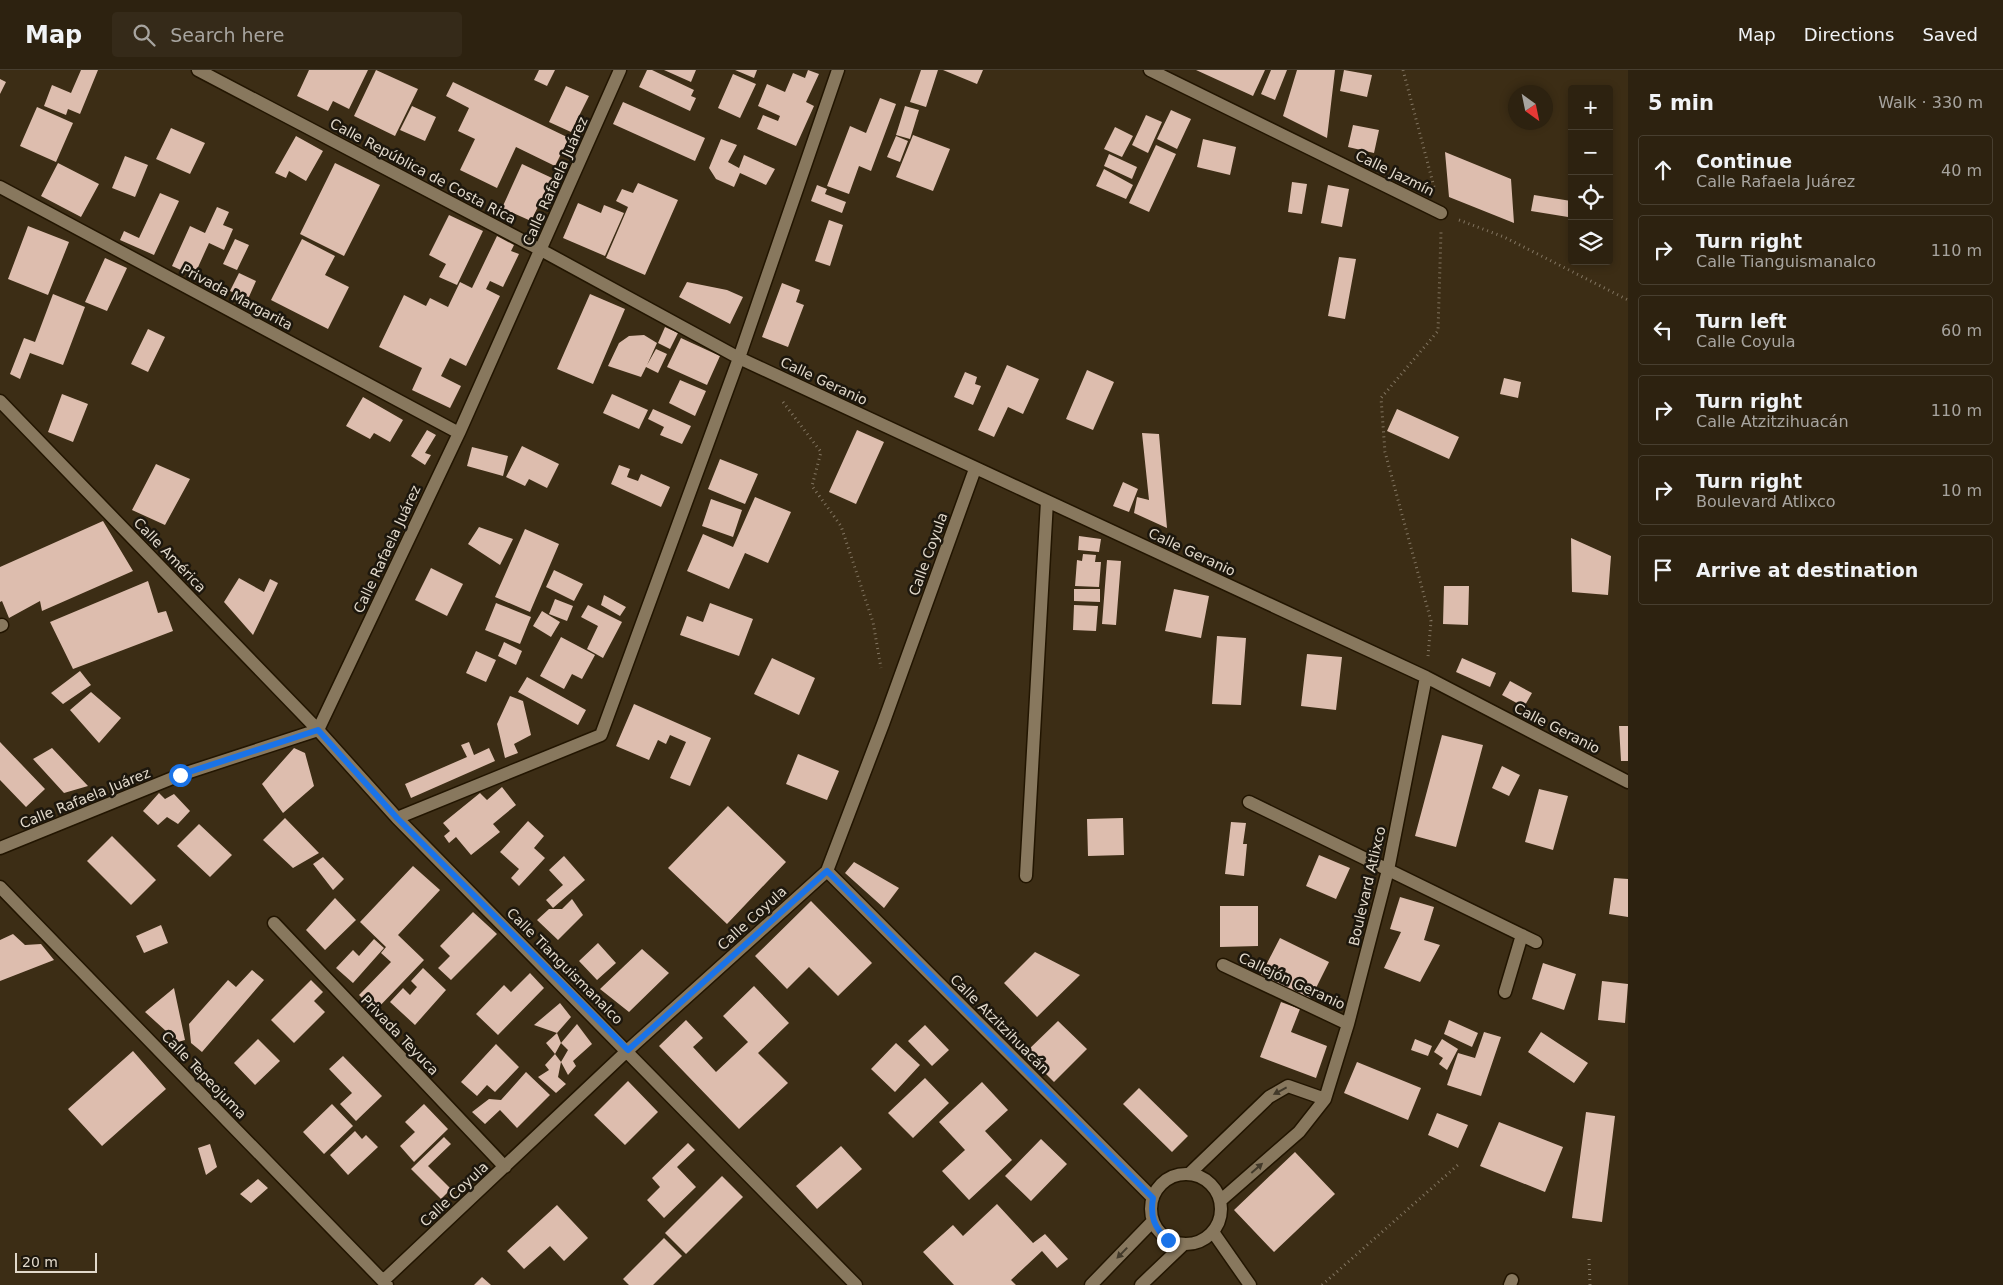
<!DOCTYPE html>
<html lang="en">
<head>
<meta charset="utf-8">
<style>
  :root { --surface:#2d2210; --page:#352a19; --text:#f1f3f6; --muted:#a7a49f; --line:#483f30 }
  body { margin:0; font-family:"DejaVu Sans",sans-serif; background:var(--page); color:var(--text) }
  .controls { position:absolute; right:15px; top:15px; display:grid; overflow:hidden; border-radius:5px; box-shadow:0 2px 8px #0003 }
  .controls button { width:45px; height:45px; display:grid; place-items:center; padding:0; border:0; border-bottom:1px solid var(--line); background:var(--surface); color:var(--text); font:25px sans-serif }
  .compass { position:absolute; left:1508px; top:15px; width:45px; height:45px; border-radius:50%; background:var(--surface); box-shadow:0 2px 8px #0003; rotate:147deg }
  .scale { position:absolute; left:15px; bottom:12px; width:82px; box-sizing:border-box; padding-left:5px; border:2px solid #e2d9cb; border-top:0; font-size:14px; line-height:18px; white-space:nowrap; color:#e2d9cb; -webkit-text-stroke:4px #1d170d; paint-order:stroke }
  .stop { position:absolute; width:15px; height:15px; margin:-11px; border:4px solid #1a73e8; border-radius:50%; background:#fff }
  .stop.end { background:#1a73e8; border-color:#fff; box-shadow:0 1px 5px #0008 }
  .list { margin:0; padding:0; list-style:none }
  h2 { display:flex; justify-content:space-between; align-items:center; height:65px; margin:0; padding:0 20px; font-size:21px }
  h2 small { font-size:16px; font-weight:400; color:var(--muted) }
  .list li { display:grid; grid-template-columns:32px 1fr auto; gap:15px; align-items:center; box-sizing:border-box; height:70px; margin:0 10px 10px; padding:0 10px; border:1px solid var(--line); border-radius:5px }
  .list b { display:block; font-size:19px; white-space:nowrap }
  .list p { margin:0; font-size:16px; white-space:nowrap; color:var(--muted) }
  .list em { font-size:16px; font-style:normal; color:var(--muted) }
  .icon { flex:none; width:28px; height:28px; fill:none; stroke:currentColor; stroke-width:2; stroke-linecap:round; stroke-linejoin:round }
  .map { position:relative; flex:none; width:1628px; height:1215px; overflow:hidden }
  header { display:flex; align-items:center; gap:30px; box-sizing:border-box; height:70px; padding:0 25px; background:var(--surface); border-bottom:1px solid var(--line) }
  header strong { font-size:24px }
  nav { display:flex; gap:28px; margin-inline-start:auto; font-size:18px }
  .search { width:350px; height:45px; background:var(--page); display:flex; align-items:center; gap:12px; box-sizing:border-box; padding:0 18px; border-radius:5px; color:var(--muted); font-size:19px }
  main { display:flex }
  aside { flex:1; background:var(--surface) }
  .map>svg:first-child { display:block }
  .building { fill:#ddbdae }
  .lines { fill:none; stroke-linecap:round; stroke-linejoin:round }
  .service-casing { stroke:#221500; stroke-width:15 }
  .minor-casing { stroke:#221500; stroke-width:15 }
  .path { stroke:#837662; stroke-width:3; stroke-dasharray:1 4; stroke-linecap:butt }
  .service { stroke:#88785e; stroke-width:12 }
  .minor { stroke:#88785e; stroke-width:12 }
  .oneway { fill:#423929 }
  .route { stroke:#1a73e8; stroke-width:6 }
  .labels { text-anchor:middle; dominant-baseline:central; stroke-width:5; stroke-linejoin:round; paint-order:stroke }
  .street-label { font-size:14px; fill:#e2d9cb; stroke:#1d170d }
</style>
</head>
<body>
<header>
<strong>Map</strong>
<div class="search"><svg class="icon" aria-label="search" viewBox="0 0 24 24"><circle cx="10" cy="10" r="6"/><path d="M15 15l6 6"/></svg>Search here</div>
<nav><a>Map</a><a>Directions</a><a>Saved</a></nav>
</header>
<main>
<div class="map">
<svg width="1628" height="1215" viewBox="0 0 1628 1215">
  <rect width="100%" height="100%" fill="#3c2d15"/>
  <path class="building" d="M81,0H98L80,44L68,39L66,45L44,36L52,15L71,23Z
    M309,0H368L349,39L333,31L328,41L297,26Z
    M376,0L418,19L395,66L354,46Z
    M539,0H555L547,16L534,10Z
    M647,0H652L694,20L691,26L696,28L690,41L639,17Z
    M664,0H696L691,12Z
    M735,0H757L754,8Z
    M808,0L819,4L806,32L814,36L796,76L757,59L763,45L778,51L780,46L758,36L767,14L785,22L793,3L805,8Z
    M921,0H938L926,37L910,32Z
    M943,0H983L977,14Z
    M1196,0H1265L1253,26Z
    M1271,0H1287L1275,30L1261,24Z
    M1297,0H1335L1327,68L1283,46Z
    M1344,0L1372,5L1367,27L1340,21Z
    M733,4L756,14L740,48L718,38Z
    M0,9L6,12L0,24Z
    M453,12L569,68L555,96L516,77L497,118L460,100L475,69L458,61L469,38L446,26Z
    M566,16L589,26L571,62L549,52Z
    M880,28L896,34L871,101L859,96L849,124L827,116L850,56L866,63Z
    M623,32L705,68L695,91L613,54Z
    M412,36L436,47L425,71L400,60Z
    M905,36L919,40L910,69L896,65Z
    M37,37L73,53L56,92L20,76Z
    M1171,40L1191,49L1177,79L1157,69Z
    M1146,45L1162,52L1148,83L1132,75Z
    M1353,55L1379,60L1374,83L1348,77Z
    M1115,57L1133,66L1122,87L1104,79Z
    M171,58L205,73L190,104L156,89Z
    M913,65L950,79L933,121L896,107Z
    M296,66L323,81L306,111L289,101L286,108L275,103Z
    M896,66L908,71L900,92L887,87Z
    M721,69L737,75L728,92L739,98L744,85L775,99L766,115L740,103L734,117L716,109L709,98Z
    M1203,69L1236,77L1230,105L1197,97Z
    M1156,75L1176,84L1149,142L1129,133Z
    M1445,82L1511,109L1514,153L1449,127Z
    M1109,84L1137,97L1132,109L1104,96Z
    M125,86L148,95L135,127L112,118Z
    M58,93L99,114L81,147L41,126Z
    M335,93L380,115L344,186L300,164Z
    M522,94L552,108L531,151L502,138Z
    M1104,99L1133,115L1126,129L1096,116Z
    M1292,112L1307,114L1302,144L1288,142Z
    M638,113L678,130L645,205L606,188L628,137L616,131L622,119L633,123Z
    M817,115L827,119L825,124L846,132L842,143L811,131Z
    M1328,115L1349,119L1342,157L1321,153Z
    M160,123L179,131L154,185L120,170L124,161L139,168Z
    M1534,125L1571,131L1568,147L1531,141Z
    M578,133L601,143L604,135L624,143L605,186L563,168Z
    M217,137L229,142L223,155L233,159L224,180L209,173L194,206L172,196L190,156L205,163Z
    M449,145L483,161L457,215L439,207L446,194L429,185Z
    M829,150L843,155L830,196L815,191Z
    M28,156L69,172L48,225L8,209Z
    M497,166L514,175L511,181L519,184L503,217L490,211L486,219L500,226L466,296L450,288L441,306L461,316L450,338L412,320L422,298L379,277L404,225L426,236L430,228L448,237L460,212L472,218Z
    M235,169L249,175L237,200L223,194Z
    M302,169L335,186L325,205L349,217L328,259L271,230Z
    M1339,187L1356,189L1345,249L1328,246Z
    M105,188L127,198L107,241L85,232Z
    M239,203L256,211L248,229L230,221Z
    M687,212L727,220L743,227L730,254L679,227Z
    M782,213L800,220L796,232L804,235L788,277L762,267Z
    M53,224L85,237L63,295L30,283L20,309L10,304L24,268L35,272Z
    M590,224L625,239L593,314L557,299Z
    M665,257L678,263L670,279L658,273Z
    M148,259L165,267L148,302L131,294Z
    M644,265L657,273L647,295L656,279L667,284L658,303L646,297L641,307L608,296L619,273L629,266Z
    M681,268L720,286L707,315L667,297Z
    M1007,295L1039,309L1023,344L1008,337L994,367L978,360Z
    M1087,300L1114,312L1093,360L1066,349Z
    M965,302L977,307L975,314L981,316L973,335L954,327Z
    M1504,308L1521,312L1518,328L1500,324Z
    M680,310L706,321L695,346L669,333Z
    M62,324L88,334L73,372L48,362Z
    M612,324L648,340L639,359L603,343Z
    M363,327L403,350L390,372L374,363L370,369L346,356Z
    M653,339L691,356L682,374L660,365L664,357L648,349Z
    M1397,339L1459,367L1449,389L1387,361Z
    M427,360L436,365L425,383L431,385L425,395L411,386Z
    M857,360L884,372L856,434L829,422Z
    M1142,363L1159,364L1167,458L1134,443L1137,427L1149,430Z
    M522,376L559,394L547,418L529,409L525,416L506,407Z
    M472,377L508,386L503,406L467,396Z
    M720,389L758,404L745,434L708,419Z
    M156,394L190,409L165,455L132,440Z
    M619,395L630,399L627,407L638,411L641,404L670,417L661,437L611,414Z
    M1123,412L1138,419L1129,442L1113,436Z
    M755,427L791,442L768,493L745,483L729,519L687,501L703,464L733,477Z
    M711,429L742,440L733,467L702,456Z
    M103,451L133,501L42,541L40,531L9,548L2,531L0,532V497Z
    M479,457L513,469L500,495L468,474Z
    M525,459L559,474L530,542L495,527Z
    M1079,466L1101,469L1099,482L1078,480Z
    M1571,468L1611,486L1608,525L1572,522Z
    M1083,484L1096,485L1095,492H1101L1099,517L1075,516L1077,490L1082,491Z
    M1107,490L1121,491L1116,555L1102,554Z
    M431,498L463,514L447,546L415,530Z
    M554,500L583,514L574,531L546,517Z
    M239,508L264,522L270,509L278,513L253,565L224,532Z
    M148,511L158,543L166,541L173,561L73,599L50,552Z
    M1444,516H1469L1468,555L1443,554Z
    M1074,519H1100V532L1074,531Z
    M1174,519L1209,526L1201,568L1165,561Z
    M604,525L626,537L620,546L601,535Z
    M555,529L573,536L567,551L549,544Z
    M496,533L531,547L520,574L485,560Z
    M710,533L753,549L739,586L680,565L687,546L703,552Z
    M588,535L622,552L603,588L587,579L598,556L581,547Z
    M1074,535L1098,536L1096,561L1073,560Z
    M542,541L560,552L551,567L533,556Z
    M1217,566L1246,568L1241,635L1212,634Z
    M561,567L595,585L582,609L572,604L564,619L540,606Z
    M504,572L522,581L516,595L498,586Z
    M476,581L496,590L486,612L466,603Z
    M1307,584L1342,587L1336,640L1301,636Z
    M772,588L815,608L799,645L754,624Z
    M1462,588L1496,603L1490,617L1456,602Z
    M80,601L91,615L63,634L51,623Z
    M527,607L586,640L578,655L518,622Z
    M1510,611L1532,623L1524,637L1502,625Z
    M91,622L121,648L99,673L70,640Z
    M510,626L523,631L531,665L514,674L518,683L505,688L497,654Z
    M634,634L711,668L690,716L670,708L686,672L670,665L666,674L658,670L649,690L616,676Z
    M1619,656H1628V691H1621Z
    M1442,665L1483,675L1456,777L1415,766Z
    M0,672L45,719L26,737L0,710Z
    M469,672L474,685L489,678L495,691L411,728L405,714L467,687L461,675Z
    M52,678L88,716L64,723L33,689Z
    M294,678L305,683L314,716L283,743L262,714Z
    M798,684L839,701L827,730L786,714Z
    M1502,696L1520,705L1509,726L1492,718Z
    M502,717L516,735L493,754L500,762L471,785L456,767L449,773L444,766L450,761L443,753L480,723L487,730Z
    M1539,719L1568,726L1553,780L1525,772Z
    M159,723L165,729L174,724L190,741L178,754L167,747L158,755L143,741Z
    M728,736L786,792L727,854L668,798Z
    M285,748L319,783L293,798L263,770Z
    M1123,748L1124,785L1088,786L1087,749Z
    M528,751L544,766L534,778L545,788L519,816L511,808L519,799L500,782Z
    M1231,752L1246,753L1243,774H1247L1244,806L1225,804Z
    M199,754L232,785L210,807L177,776Z
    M112,766L156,810L131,835L87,791Z
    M1319,785L1350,798L1336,829L1306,816Z
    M564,786L585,810L553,838L546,830L563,815L549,800Z
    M323,787L344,809L333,820L313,794Z
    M854,792L899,818L884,838L845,803Z
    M413,796L440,820L398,865L424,890L375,941L359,925L391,892L381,883L386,877L360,852Z
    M1614,808L1628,809V847L1609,844Z
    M1400,827L1434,837L1424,870L1440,875L1420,912L1384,898L1401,862L1390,859Z
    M335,828L356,850L325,880L306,860Z
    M572,829L583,845L558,870L537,850L549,839H562Z
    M811,831L872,893L838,926L809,897L787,919L755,886Z
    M1220,836H1258V876L1220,877Z
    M473,842L497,864L451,910L438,898L450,886L440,876Z
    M161,855L168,873L144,883L136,866Z
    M13,864L25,875L41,874L54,890L0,911V870Z
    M1280,868L1329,892L1310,930L1261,905Z
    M374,869L384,878L353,913L336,898L353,880L359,886Z
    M598,873L616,893L597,910L579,891Z
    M642,879L669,903L629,942L600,919Z
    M1035,882L1080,905L1037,947L1004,913Z
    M1543,893L1576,904L1564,940L1532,929Z
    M423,898L446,920L415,955L390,932L403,918L410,925L417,917L411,911Z
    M252,900L264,910L202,982L191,973L189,954L228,910L236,917Z
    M530,903L544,918L498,965L476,944L504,915L511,922Z
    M311,910L323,922L314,931L325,942L294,973L271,950Z
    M1602,911L1628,914L1625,953L1598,950Z
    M754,916L789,953L758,983L788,1013L739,1059L659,976L686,950L703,968L693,977L716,1002L748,972L723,946Z
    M174,918L185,970L178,972L145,942Z
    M1281,932L1300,939L1291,962L1327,976L1316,1008L1260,987Z
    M560,933L571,947L557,963L534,955Z
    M1449,950L1478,963L1472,977L1444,964Z
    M1058,951L1087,979L1054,1012L1025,983Z
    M577,954L592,974L573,991L576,996L568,1005L561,992L568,980L561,973L555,984L546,973L557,963L561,973Z
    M925,955L949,980L932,996L908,971Z
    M1484,962L1501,967L1481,1026L1447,1015L1458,983L1475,988Z
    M1541,962L1588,993L1574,1013L1528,982Z
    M258,969L280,991L255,1015L234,993Z
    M1415,969L1432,976L1428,986L1411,980Z
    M1442,969L1458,979L1447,1000L1439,994L1443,988L1434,982Z
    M896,973L920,995L895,1022L871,999Z
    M496,974L519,997L495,1022L487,1015L477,1026L461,1012Z
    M133,981L166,1019L102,1076L68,1039Z
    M555,984L561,992L558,1007L566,1014L556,1023L538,1007L549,1000L545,995Z
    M343,986L382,1026L356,1051L340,1034L352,1023L329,999Z
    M1357,992L1421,1018L1408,1050L1344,1023Z
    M526,1002L550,1025L517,1058L500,1040L485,1054L472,1042L489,1029L501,1030Z
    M925,1008L949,1033L913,1068L888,1043Z
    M628,1011L658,1042L625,1075L594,1045Z
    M982,1012L1008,1040L985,1061L1012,1090L969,1130L942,1101L965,1080L939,1052Z
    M1139,1018L1188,1066L1172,1082L1123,1034Z
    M332,1034L353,1056L324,1084L303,1062Z
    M424,1034L448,1059L414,1092L400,1076L415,1062L405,1052Z
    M1586,1042L1615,1046L1602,1152L1572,1148Z
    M1437,1043L1468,1055L1458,1078L1428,1065Z
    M1499,1052L1563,1077L1545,1122L1480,1096Z
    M355,1061L362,1069L366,1065L378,1077L348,1105L330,1085Z
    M444,1067L451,1074L428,1096L451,1119L441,1129L411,1099Z
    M1041,1069L1067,1094L1031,1131L1005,1106Z
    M688,1073L695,1080L677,1097L696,1117L664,1148L647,1130L660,1117L652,1108Z
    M210,1074L217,1097L206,1105L198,1078Z
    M841,1076L862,1099L817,1139L796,1116Z
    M1295,1082L1335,1124L1274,1182L1234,1140Z
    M722,1106L743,1127L686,1184L665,1163Z
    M258,1109L268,1118L251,1133L240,1124Z
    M997,1134L1033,1173L1045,1164L1068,1189L1057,1198L1042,1181L1011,1210L1016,1215H954L923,1182L953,1155L963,1166Z
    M557,1135L588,1168L564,1191L550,1176L524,1199L507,1181Z
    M664,1168L682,1186L653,1215H629L623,1209Z
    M482,1207L491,1215H474Z"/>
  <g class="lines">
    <defs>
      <path id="service" d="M1510,1215L1512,1210"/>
      <path id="minor" d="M198,0L541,180L739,288L1426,607L1628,712
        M1150,0L1441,143
        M0,117L459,363
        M0,331L318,660L397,748L856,1215
        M0,556L2,555
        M1249,732L1536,872
        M397,748L601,665L739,288L838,0
        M0,778L180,705L318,660L459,363L620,0
        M827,801L1153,1128
        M1026,806L1047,431
        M0,817L387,1215
        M274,853L505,1097
        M1223,895L1348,954
        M1505,922L1522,865
        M1189,1104L1269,1027L1288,1016L1325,1029
        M1151 1139a35 35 0 1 1 70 0a35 35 0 1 1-70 0Z
        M1220,1131L1299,1062L1325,1029L1348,954L1388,800L1426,607
        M1213,1162L1250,1215
        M383,1211L628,980L827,801L883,654L975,399
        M1091,1215L1153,1151
        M1141,1215L1184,1174"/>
    </defs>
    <use href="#service" class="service-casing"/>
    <use href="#minor" class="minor-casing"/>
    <path class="path" d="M1403,0L1434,117
      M1459,150L1504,167L1628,230
      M783,332L821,382L812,416L841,456L873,552L881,598
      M1428,586L1431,551L1385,382L1381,328L1438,261L1441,162
      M1589,1189L1590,1215
      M1322,1215L1459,1094"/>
    <use href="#service" class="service"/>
    <use href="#minor" class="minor"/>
  </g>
  <defs><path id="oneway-solid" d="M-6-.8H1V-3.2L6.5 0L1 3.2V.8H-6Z" transform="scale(1.25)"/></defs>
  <g class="oneway">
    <use href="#oneway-solid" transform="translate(1280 1021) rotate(152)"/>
    <use href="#oneway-solid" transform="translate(1257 1098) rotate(-41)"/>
    <use href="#oneway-solid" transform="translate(1122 1183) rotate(134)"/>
  </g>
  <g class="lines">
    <path class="route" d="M180,705L318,660L397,748L628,980L827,801L1153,1128C1150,1146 1154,1158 1168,1170"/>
  </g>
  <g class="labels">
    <g class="street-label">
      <text transform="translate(423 101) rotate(28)">Calle República de Costa Rica</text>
      <text transform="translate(1395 103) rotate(26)">Calle Jazmín</text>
      <text transform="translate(555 111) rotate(-66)">Calle Rafaela Juárez</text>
      <text transform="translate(237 227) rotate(28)">Privada Margarita</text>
      <text transform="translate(824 311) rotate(25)">Calle Geranio</text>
      <text transform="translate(387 479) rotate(-65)">Calle Rafaela Juárez</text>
      <text transform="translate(1192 482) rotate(25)">Calle Geranio</text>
      <text transform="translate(928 484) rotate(-70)">Calle Coyula</text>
      <text transform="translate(170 485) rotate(46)">Calle América</text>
      <text transform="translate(1557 658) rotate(27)">Calle Geranio</text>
      <text transform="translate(85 728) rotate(-22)">Calle Rafaela Juárez</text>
      <text transform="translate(1367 816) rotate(-77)">Boulevard Atlixco</text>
      <text transform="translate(752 848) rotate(-42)">Calle Coyula</text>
      <text transform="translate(565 896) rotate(45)">Calle Tianguismanalco</text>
      <text transform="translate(1292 911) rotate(25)">Callejón Geranio</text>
      <text transform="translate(1000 954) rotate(45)">Calle Atzitzihuacán</text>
      <text transform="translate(400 965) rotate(46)">Privada Teyuca</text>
      <text transform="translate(204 1005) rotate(46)">Calle Tepeojuma</text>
      <text transform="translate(454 1124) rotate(-43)">Calle Coyula</text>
    </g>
  </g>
</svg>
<div class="controls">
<button>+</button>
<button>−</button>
<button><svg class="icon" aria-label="locate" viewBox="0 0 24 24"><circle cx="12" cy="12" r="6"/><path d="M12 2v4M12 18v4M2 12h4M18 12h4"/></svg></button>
<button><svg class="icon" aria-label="layers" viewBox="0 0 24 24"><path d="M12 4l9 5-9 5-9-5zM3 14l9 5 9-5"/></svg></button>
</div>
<svg class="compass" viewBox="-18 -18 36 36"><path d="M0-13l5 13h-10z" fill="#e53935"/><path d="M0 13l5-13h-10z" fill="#a7a49f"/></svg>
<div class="scale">20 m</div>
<div class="stop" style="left:180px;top:705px"></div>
<div class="stop end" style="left:1168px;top:1170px"></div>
</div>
<aside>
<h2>5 min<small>Walk · 330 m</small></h2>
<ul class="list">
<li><svg class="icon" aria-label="ahead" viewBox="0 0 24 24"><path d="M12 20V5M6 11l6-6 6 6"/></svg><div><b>Continue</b><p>Calle Rafaela Juárez</p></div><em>40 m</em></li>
<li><svg class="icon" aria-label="right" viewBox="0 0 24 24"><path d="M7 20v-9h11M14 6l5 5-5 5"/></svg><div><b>Turn right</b><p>Calle Tianguismanalco</p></div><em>110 m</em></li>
<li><svg class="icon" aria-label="left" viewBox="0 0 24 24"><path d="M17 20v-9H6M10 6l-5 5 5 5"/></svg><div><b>Turn left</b><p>Calle Coyula</p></div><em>60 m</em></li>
<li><svg class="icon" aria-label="right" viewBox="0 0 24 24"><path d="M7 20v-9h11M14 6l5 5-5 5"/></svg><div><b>Turn right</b><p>Calle Atzitzihuacán</p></div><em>110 m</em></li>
<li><svg class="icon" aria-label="right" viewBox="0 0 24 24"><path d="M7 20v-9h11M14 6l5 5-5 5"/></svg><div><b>Turn right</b><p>Boulevard Atlixco</p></div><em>10 m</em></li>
<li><svg class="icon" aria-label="arrive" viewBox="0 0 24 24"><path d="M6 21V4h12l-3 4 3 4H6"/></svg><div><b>Arrive at destination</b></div></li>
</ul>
</aside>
</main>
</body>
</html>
